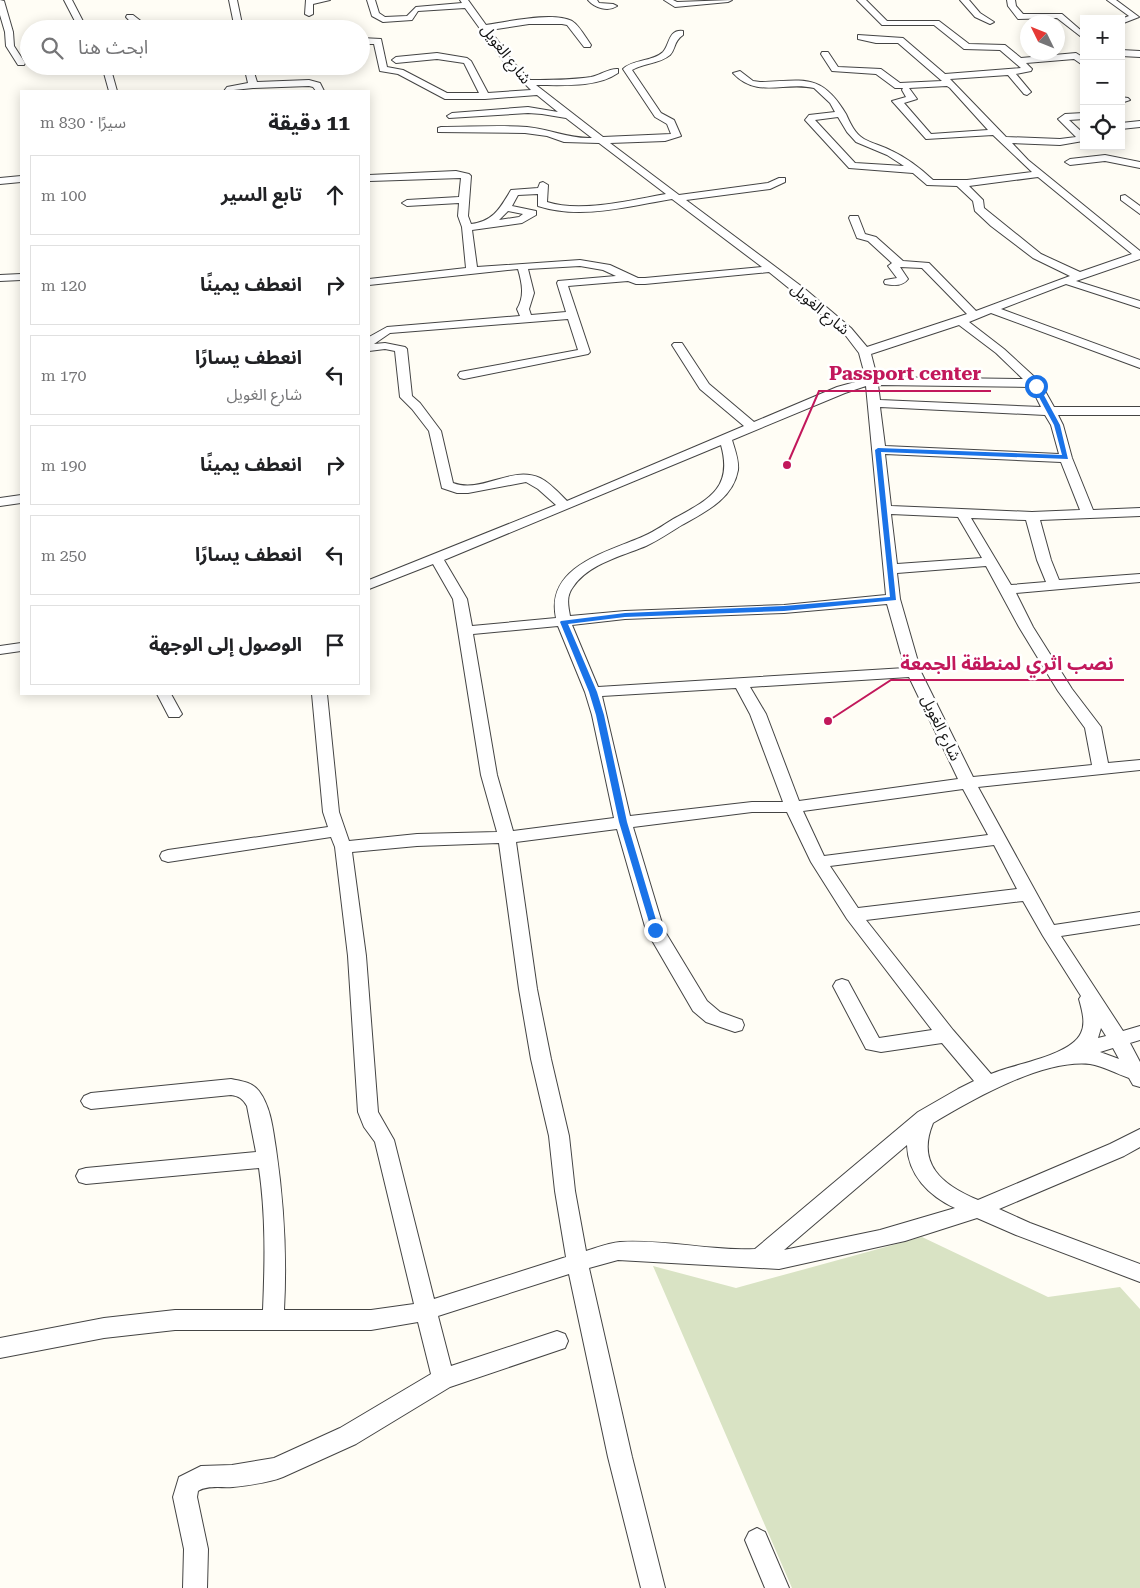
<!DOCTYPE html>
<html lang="ar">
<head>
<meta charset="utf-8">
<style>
  :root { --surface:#fff; --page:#f6f6f6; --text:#202124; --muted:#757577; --line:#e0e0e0 }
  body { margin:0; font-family:"Roboto Serif","Noto Sans Arabic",serif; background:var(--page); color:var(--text); direction:rtl }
  .controls { position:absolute; right:15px; top:15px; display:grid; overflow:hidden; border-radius:0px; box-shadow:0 2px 12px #0003 }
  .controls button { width:45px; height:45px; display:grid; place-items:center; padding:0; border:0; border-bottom:1px solid var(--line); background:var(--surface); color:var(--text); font:25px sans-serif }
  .compass { position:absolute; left:1020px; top:15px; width:45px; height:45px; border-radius:50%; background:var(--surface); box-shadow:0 2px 12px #0003; rotate:313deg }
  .stop { position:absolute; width:15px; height:15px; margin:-11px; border:4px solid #1a73e8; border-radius:50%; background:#fff }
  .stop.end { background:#1a73e8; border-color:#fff; box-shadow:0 1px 5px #0008 }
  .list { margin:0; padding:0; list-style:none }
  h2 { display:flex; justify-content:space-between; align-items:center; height:65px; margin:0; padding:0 20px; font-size:21px }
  h2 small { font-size:16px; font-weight:400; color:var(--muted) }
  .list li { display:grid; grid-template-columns:32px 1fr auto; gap:15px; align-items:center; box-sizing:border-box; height:80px; margin:0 10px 10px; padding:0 10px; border:1px solid var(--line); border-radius:0px }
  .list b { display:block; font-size:19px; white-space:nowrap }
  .list p { margin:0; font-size:16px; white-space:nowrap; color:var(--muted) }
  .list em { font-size:16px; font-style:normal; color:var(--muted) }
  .icon { flex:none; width:28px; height:28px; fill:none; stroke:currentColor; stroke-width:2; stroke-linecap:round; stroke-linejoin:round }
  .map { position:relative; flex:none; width:1140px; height:1588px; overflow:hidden; direction:ltr }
  .search { position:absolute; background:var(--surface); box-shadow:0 2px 12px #0003; left:20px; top:20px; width:350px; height:55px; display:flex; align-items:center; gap:12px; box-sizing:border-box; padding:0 18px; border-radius:28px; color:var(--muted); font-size:19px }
  .panel { position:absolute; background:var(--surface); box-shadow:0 2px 12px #0003; left:20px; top:90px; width:350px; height:605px; border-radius:0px; direction:rtl }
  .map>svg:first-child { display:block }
  .cemetery { fill:#d9e3c4 }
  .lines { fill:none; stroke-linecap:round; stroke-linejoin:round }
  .minor-casing { stroke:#444; stroke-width:2 }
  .minor { fill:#fff; fill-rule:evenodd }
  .route { fill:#1a73e8 }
  .labels { text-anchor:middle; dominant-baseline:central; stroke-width:5; stroke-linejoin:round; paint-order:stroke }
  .far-street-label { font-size:15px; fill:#111; stroke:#fff }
  .leader { fill:none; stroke:#c2185b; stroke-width:2 }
  .callout-dot { fill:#c2185b; stroke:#fff; stroke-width:2 }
  .callout-label { font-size:19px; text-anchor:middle; font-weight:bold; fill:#c2185b; stroke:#fff; stroke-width:5; stroke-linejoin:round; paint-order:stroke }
</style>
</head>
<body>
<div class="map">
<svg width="1140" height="1588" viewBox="0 0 1140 1588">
  <rect width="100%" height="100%" fill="#fffdf5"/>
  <path class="cemetery" d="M922,1237L1048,1297L1120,1287L1140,1309V1588H792L653,1266L736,1288Z"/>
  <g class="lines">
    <defs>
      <path id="minor" d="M0,0L4,1L13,32L14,46L25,63L24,65H18L6,46L5,32L0,15Z
        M64,0H72L87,29H79Z
        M229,0H237L243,29H235Z
        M306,0H330L313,4V14L309,16L305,14Z
        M367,0H375L379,13L385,17L407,16L416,7L462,3L460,0H468L486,25C508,22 552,11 572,21C579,25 586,38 591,45L590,47H584L567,25L562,24H529L490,30L513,62L530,80C551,80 571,80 591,77C600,75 610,68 618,69V73C597,88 561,85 536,85L603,137L671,134L667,124L655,117L623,69C633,59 652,62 663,52C670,45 668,29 683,31V35C673,42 676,49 670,55C659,64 644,63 632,70L661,113L674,120L681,136L665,141L610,143L679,195L768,183L779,178H785V182L770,189L686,200L805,289L851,328L867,347L967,314L922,268L900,267L908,279C903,286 894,286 885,284L884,282L885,280L897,278L888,266L892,263L868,241L857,238L849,218L850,216H858L865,234L876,237L903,261L929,263L976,311L1070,276L1033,258L991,226L975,211L973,201L957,186L927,185L913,173L849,168L805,120L809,115L835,112L830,103L814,88C785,81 757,99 733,73L740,71L753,81L760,82C803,81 821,72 846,114C850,123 855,134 864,139C873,144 883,146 892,151C907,158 921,169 933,180H967L1032,172L993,135L926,139L892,101L906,97L902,90L903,88H895L876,74L832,71L821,54L822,52H828L838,67L881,69L900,83L942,81L898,43H876L858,39V35L903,38L945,74L1021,68L1000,50L964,49L934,25H882L857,0H866L887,21H939L969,44L1005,45L1021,58L1076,53L1084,58V66L1074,59L1026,63L1032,69L1031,71L1016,74L1031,92L1027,95L1024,94L1008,75L950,79L1006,137L1060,139L1076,137L1058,119L1065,114L1084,113V119L1069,120L1084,134L1083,141L1060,145L1012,143L1028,160L1140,251V259L1076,281L1140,301V308L1066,284L1001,309L1140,360V368L991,313L969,322L1004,349L1040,382L1054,407H1140V415H1058L1063,425L1072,458L1093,510L1140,508V516L1040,520L1051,560L1059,580L1140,574V582L1016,593L1033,627L1072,689L1101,727L1108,763L1140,760V770L978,787L1054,925L1140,912V924L1061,936L1123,1031L1140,1026V1040L1130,1043L1140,1062V1087L1133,1085L1129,1078C1117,1074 1103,1066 1090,1064C1043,1059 973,1099 933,1123C916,1164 942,1185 978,1200L1110,1144L1140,1129V1147L1124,1156L999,1209L1030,1223L1140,1264V1282L1016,1235L977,1218L905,1241L779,1269L618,1260L589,1268L632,1457L665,1588H641L608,1457L569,1274L438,1316L451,1366L557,1331L565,1334L568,1341L565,1348L450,1387L356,1444L283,1477C268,1483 249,1485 233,1487C221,1488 208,1485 198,1491L197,1497L208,1549L207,1588H183L184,1549L173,1497L179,1477L201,1466L232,1465L274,1458L340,1428L431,1374L418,1322L371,1330H175L104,1338L0,1358V1338L104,1318L175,1310H263C265,1262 266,1216 259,1168L86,1184L79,1182L76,1176L79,1170L86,1168L256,1152L247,1106C243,1099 239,1096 231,1095L91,1109L84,1106L81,1101L84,1096L91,1093L231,1079C241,1081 252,1082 259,1091C271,1107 273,1130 276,1149C284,1204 287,1256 284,1310H371L414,1304L375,1142L364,1127L358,1112L348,956L335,847L331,837L168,862L162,860L160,856L162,852L168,850L328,827L323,812L312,694H327L339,812L349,841L417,834L497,832L481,775L453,599L433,564L369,589V580L556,505L538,489L526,482L468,493H457L442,488L429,431L412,409L400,397L395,351L385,349L369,351V337L387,327L520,316L517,309C525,296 522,283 518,269L369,285V279L466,268L462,227L458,216L459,203L407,206L402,203L407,200L459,197L461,178L370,181L369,175L456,171L469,174L471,176L468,216L471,224C494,221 500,208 511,190L538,188L540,183L543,182L548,185L547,202C581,213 631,200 666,194L599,143L564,142L547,136L525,133L438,132V128L441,127C469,127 499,125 527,127C549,129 569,139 592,138L566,118L542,114L528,113L449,118L447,116L452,113L528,107L558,112L537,95L485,99H445L398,74L380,71L374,44H361V38L381,39L387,67L403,70L447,93H479L464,63L437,59L396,63L392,60L396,57L437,53L467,58L471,61L488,93L531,90L507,66L465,8L418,11L412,20L383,22L372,16ZM947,86L950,88L988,130L931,134L904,103L917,99L909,88ZM838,117L847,132L856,142L887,155L904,166L855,163L815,120ZM1038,177L1132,254L1080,272L1041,254L984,208L983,200L969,186ZM538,194V206C581,220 629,206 672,199L762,267L645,278H638L610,265L580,260L477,267L472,230L522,223L536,215V211L512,206L518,195ZM508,211L523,214L519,217L499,220ZM580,266L603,270L616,276L558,281L557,283L566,312L531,315L529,309L534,293L528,269ZM769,272L843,332L859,353L866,379L837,387L754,422L709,384L682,343H674L672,345L700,389L744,426L567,501C559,493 550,483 540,478C511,465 482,494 453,483L441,431L420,403L412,396L407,349L405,347L385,343L374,344L390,333L568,319L578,350L460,372L458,375L460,378L464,379L588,354L590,352L568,286L628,281L636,284H645ZM959,325L996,353L1023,379L877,377L871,354ZM878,385L1031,387L1041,407L880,400ZM866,386L886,595L784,605L625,611L570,616C568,605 566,596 573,587C588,564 622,556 646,546C659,540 670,532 682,525C705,512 733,499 738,470C739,460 735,450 732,440L845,393ZM880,407L1045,415L1051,425L1059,454L885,446ZM721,445C733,487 710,499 677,517C666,523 656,531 644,536C608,552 545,566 556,618L472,626L467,599L444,560ZM885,454L1061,462L1080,510L1032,512L891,506ZM891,514L958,517L982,558L897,564ZM971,518L1026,520L1037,560L1046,582L1011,585ZM986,566L1019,627L1058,691L1085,728L1092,765L973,777L921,672L900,599L897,573ZM887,604L905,668L598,687L572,625L625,619L784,613ZM558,626L585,692L592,715L614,818L513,831L497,775L473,634ZM909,677L958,779L799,801L766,714L750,687ZM736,688L750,714L783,802H752L630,816L602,696ZM963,789L988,835L824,856L803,811ZM752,812H787L811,862L847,919L932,1030L879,1038L848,981L842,979L836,981L833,986L866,1049L881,1052L942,1043L974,1081L958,1089L918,1112L755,1249C710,1251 665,1239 620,1242C608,1243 596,1248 586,1251L575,1191L569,1136L551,1059L537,989L516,842L617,829L646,930L693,1011L706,1022L735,1032L742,1030L744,1025L742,1020L720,1012L707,1001L664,930L633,827ZM499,843L519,989L531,1059L549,1136L555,1191L566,1257L434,1299L394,1140L378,1112L366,956L352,852L417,846ZM994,845L1017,889L858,908L830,866ZM1023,901L1043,936L1081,996L1079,999C1082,1010 1086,1023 1081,1033C1071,1056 1013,1064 991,1074L953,1030L866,920ZM1101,1028L1106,1036L1098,1038ZM1113,1048L1119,1059L1100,1052ZM907,1145C908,1175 929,1196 955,1208L880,1230L784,1250Z
        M588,0H597L599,3L613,4L617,6C608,12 595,8 588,0Z
        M664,0H673L677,2L732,0L728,2L675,7Z
        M960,0H969L980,13L994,22L990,24L975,17Z
        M1007,0H1015L1016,6L1023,14H1062L1084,33V39L1057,18L1018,19L1008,6Z
        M1107,0H1116L1139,17L1121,24V19L1129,16Z
        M127,15H133L151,29C139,29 134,26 126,17Z
        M1121,50L1140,51V57L1121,56Z
        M102,66H110L117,91H109Z
        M244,66H252L257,82L309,80L320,83L324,91H316L313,87L309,86L253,88L224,91L227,87L248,83Z
        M1121,97L1128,98L1130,100L1121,103Z
        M1140,121V127L1121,129V123Z
        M1105,155L1140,162V168L1105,161L1070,165L1065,162L1070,159Z
        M21,176V182L0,184V178Z
        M1125,195L1140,206V214L1121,200V196Z
        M21,274V280L0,281V275Z
        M21,495V503L0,506V498Z
        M21,643V651L0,654V646Z
        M157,694H171L182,714L179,717H169Z
        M757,1528L765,1532L789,1588H765L745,1540L749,1532Z"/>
    </defs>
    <use href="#minor" class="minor-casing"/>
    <use href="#minor" class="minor"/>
  </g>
  <path class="route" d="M1036,384L1039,386L1060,425L1068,459L881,452L896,600L784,611L625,617L568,624L597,692L604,715L627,822L659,930L658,932H652L619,822L596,715L589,692L560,622L561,621L625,613L784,606L890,597L875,450L878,448L1062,455L1054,425L1033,386Z"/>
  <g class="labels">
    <g class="far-street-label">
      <text transform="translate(506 54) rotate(52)">شارع الغويل</text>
      <text transform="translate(820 309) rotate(40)">شارع الغويل</text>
      <text transform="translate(941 728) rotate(64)">شارع الغويل</text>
    </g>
  </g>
  <path class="leader" d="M787 465L819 391H991M828 721L891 680H1124"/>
  <g class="callout-dot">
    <circle cx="787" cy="465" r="5"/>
    <circle cx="828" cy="721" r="5"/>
  </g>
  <g class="callout-label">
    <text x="905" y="380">Passport center</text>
    <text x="1007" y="670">نصب اثري لمنطقة الجمعة</text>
  </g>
</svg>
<div class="controls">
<button>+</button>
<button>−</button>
<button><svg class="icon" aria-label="locate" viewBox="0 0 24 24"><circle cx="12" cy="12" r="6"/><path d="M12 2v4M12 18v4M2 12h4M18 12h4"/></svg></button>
</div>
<svg class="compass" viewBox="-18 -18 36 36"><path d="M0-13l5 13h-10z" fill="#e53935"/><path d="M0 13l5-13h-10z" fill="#757577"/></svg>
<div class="stop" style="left:1036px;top:386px"></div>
<div class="stop end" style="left:655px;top:930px"></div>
<div class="search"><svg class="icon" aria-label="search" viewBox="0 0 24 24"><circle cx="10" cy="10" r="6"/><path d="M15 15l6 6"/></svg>ابحث هنا</div>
<section class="panel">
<h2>11 دقيقة<small>سيرًا · 830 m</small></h2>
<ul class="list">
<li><svg class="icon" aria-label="ahead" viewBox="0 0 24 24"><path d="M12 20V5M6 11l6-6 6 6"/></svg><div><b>تابع السير</b></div><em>100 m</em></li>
<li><svg class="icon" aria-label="right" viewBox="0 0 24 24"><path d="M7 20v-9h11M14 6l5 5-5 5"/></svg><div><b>انعطف يمينًا</b></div><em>120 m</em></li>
<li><svg class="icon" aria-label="left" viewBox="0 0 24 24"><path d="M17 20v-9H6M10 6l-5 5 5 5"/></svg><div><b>انعطف يسارًا</b><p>شارع الغويل</p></div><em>170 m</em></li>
<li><svg class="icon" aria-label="right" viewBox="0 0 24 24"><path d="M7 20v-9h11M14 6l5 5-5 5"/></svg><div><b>انعطف يمينًا</b></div><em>190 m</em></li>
<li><svg class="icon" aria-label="left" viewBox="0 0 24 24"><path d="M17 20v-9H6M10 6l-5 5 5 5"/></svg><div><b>انعطف يسارًا</b></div><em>250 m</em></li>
<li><svg class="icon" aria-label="arrive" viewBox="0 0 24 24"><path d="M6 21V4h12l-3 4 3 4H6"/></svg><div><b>الوصول إلى الوجهة</b></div></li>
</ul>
</section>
</div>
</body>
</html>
